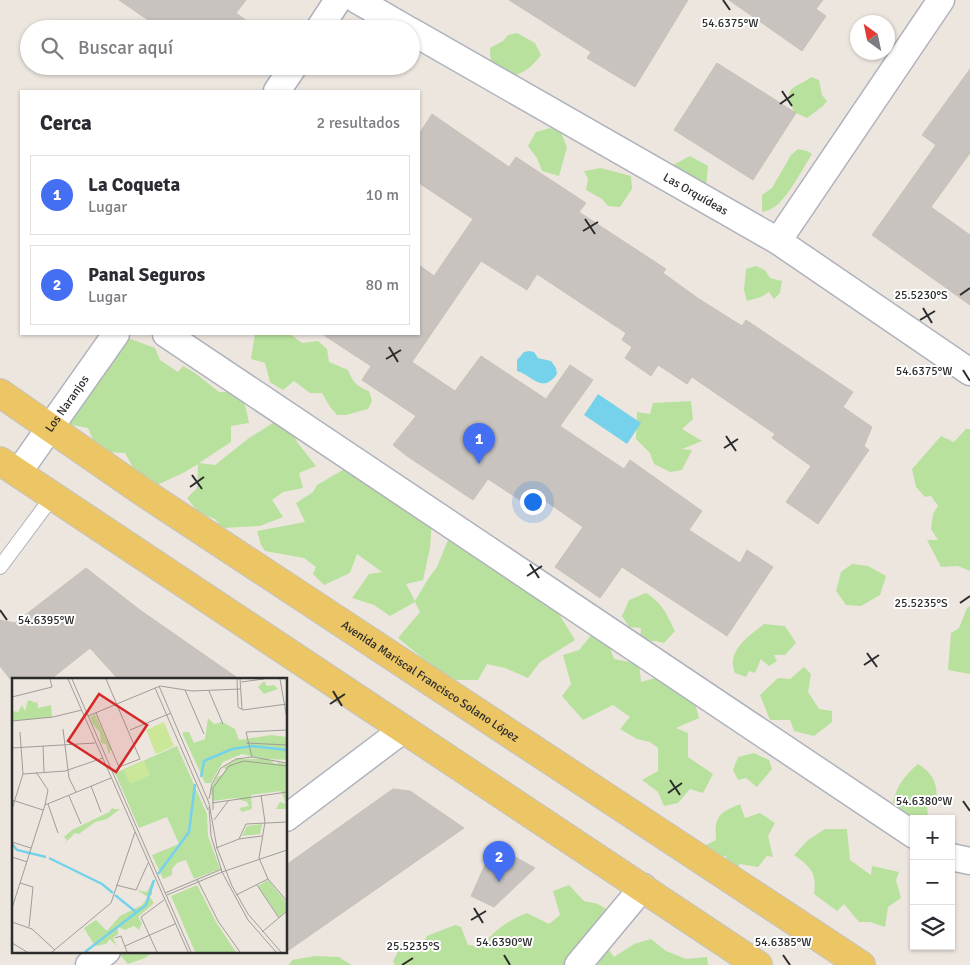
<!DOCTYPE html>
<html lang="es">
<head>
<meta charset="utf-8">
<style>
  :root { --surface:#fff; --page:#f2f2f3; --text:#2b2b33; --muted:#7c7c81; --line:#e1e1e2; --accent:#456ff3 }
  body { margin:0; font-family:Signika,sans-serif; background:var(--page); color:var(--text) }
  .controls { position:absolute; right:15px; bottom:15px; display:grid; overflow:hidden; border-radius:0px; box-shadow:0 1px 4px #0004 }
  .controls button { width:45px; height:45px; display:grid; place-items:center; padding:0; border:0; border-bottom:1px solid var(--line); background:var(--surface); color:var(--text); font:25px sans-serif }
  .compass { position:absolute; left:850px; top:15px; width:45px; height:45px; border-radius:50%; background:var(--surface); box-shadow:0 1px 4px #0004; rotate:327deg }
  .you { position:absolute; left:532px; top:501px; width:18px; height:18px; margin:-12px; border:4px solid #fff; border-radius:50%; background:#1a73e8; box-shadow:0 0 0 8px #1a73e833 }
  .badge { display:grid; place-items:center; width:32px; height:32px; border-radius:50%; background:var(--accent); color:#fff; font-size:16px; font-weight:700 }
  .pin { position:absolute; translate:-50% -41px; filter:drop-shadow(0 1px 2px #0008) }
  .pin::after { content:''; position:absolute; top:26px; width:18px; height:15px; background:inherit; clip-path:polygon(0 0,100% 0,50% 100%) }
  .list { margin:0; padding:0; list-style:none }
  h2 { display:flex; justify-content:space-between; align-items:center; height:65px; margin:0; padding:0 20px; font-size:21px }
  h2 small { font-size:16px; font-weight:400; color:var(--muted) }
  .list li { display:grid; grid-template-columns:32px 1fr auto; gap:15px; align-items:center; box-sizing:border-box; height:80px; margin:0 10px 10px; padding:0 10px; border:1px solid var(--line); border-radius:0px }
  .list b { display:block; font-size:19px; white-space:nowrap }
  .list p { margin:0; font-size:16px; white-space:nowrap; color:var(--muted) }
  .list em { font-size:16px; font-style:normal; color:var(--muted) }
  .icon { flex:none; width:28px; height:28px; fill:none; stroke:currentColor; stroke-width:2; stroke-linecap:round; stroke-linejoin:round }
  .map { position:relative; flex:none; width:970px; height:965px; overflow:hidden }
  .search { position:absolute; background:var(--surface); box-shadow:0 1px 4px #0004; left:20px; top:20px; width:400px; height:55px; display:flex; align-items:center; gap:12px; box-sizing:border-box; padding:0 18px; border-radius:28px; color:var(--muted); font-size:19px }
  .panel { position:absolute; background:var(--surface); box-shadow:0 1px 4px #0004; left:20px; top:90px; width:400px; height:245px; border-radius:0px }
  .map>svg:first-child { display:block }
  .green { fill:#b8e19d }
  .water { fill:#76d2ea }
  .building { fill:#c8c3be; stroke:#c8c2b8 }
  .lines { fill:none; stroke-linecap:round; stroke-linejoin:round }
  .service-casing { stroke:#afb2bc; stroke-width:16 }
  .minor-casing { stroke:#afb2bc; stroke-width:29 }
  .primary-casing { stroke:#c4c4c4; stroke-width:30 }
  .service { stroke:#fff; stroke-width:14 }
  .minor { stroke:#fff; stroke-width:26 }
  .primary { stroke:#ecc565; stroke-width:28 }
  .ticks { fill:none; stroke:#2c2c2c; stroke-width:2 }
  .labels { text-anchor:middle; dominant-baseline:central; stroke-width:4; stroke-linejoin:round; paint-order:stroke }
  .street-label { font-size:12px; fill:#2c2c2c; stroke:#fff }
  .inset-river { fill:none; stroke:#76d2ea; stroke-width:2.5 }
  .inset-road { fill:none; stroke:#a09c97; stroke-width:1 }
  .view { fill:#d62828; fill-opacity:0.15; stroke:#d62828; stroke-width:2.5 }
  .inset-edge { fill:none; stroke:#2c2c2c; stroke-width:2.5 }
  .ticks-label { font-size:12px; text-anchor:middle; fill:#2c2c2c; stroke:#fff; stroke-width:4; stroke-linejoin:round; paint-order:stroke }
</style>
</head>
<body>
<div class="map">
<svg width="970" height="965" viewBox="0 0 970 965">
  <rect width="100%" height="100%" fill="#ede6df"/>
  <path class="green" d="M517,33L535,43L541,55C532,67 525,72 511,77L491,67L490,48L503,41L508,35Z
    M811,77L819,80L822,95L827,101L823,106L807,118L794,112C782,85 794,90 811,77Z
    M550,128L561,133L567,147L559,176L542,171L537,158L528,146L536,132Z
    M798,149L807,151L812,154C803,168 786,201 773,208C770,210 766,211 762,212V195L772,188L791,155Z
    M690,156L708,166L706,186L670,178L673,165Z
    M601,168L631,176L632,189L620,207L608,206L602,199L586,190L588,179L584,171Z
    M756,266L765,270L770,278L782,281L780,293L774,299L769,292L761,297L747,301L744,290L746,269Z
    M255,334H290L302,343L318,341L327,349L329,362L348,370C352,381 357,387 369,391L372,401L368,409L346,415H337L330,407L322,393H310L294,381L283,390L270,382L265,363L251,359Z
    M128,338L155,348L160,360L178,372L183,366L195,373L219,392H240L246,409L249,423L231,426V442L199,463L215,465L249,438L273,423L292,430L297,442L316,466L299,473L303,488L283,492L272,500L283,517L260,526L222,528L215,519L199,513L187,498L197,488L198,464L185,472L157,485L136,473L125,453C96,452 99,453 88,428L67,424L76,414L74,404L105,368L113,364L109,355Z
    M691,401L693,419L682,429L702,441L682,449L692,450L682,470L670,472L654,464L650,453L636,439L637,412L650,414L653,403Z
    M966,429H970V571L958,566L941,567L927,540H938L931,529L933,514L938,506L931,496L925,497L916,487L912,469L941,436L954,442Z
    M346,468L391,499L401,508L422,506L432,521L430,548L423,580L406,584L415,601L428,579L437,567L448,540L467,548L551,601L575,640L540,662L528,678L505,668L487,664L478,680H452L437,676L421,657L398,638L420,612L415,602L390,616L374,605L352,598L369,574L382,572L357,554L350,573L324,585L313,574L316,567L304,558L265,551L261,545L257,531L305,522L296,503L313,492L317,485Z
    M852,564L868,566L886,576L880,595L861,606L846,605L836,591L841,572Z
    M646,593C663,604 666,613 675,631L664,643L656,641H640L641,628L629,627L622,616L629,600Z
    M970,606V674L948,670L951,633L959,628L967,608Z
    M764,624L785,626L796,643L785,655H774L777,661L769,666L761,659L755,673L749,671L746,677L735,673C734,670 732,664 733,661C734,645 753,633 764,624Z
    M594,632L607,640L614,659L639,664L641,682L655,678L672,683L694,700L699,718L676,728L688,733V757L713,774L703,793L690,789L678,803L664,806L658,792L642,780L658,771V748L650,742L637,739L620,729L630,717L613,705L583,720L562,696L571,684L563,655L579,650Z
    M804,667L811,674L808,692L819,709L832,711V722L814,736L794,731L790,720H770L760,695L778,678L790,679Z
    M754,753L769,760L772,769L757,787L746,778L738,780L733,770L738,757Z
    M918,764C934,774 937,783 937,801L927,804L928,819C912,819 904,813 893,802C897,785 905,775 918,764Z
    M740,804L745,818L760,813L775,823L768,836L773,857L767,856L758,867L740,864L735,870L725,856L712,857L706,845L716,840C714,816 719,813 740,804Z
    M825,829H847L850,860L871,875L872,866L899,872L896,880L901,898L888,907L885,927L870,922H859L844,904L837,911L814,894C817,873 811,867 794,855L808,840Z
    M569,885L584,901L598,904L619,917L608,949L614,957L634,944L651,939L666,951L686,959L707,957L708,965H395L393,961L399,950L420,952L427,936L455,925L461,927L468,945L481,947C494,931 508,920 527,913L549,924L560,915L553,891Z
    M119,951H155L145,958L128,964L119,954Z
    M315,956L339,957L351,965H289L292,960Z"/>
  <path class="water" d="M529,351L534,352L538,358L551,361L556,368L557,374C542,395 532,375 517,371V360L524,352Z
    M598,394L641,423L627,444L584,415Z"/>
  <path class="building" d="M119,0H246L236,13L258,29H161Z
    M509,0H688L635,87L587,58L591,52Z
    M729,0H823L816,9L826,16L802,51Z
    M717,63L796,113L753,180L674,130Z
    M970,69V153L931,207L970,235V305L872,235L936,145L922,135Z
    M432,114L509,167L516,157L586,203L579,212L666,269L663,273L699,299L742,326L746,320L853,392L843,407L872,427L864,446L869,450L818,524L786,502L811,466L772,438L775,434L692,377L687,384L658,365L651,376L625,358L632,347L622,340L626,333L537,274L527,290L481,261L412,362L455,391L481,356L546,399L570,365L593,380L560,426L624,469L630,460L702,511L689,530L740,563L747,550L773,567L727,636L622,567L600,598L555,567L583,527L528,489L520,500L488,479L473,500L407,456L393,445L416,416L362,380L371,366L322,334H419V265L434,276L473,219L419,183V134Z
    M86,568L140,610L239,679H118L90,648L51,679H10L0,666V620L15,623Z
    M393,789L410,791L464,828L286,952V865Z
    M494,845L535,868L494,907L471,896Z"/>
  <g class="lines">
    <defs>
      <path id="service" d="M0,567L53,496"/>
      <g id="minor">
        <path d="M357,0L407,29"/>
        <path d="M319,29L338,0"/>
        <path id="s1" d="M411,31L778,241L970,372"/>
        <path d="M277,91L294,66"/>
        <path d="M778,241L941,0"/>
        <path d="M166,334L914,835"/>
        <path id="s2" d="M18,473L116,334"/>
        <path d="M286,818L404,729"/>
        <path d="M951,857L970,861"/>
        <path d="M89,965L107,951"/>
        <path d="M578,965L643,887"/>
      </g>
      <g id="primary">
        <path id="s3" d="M0,393L140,490L861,965"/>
        <path d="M0,461L758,965"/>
      </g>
    </defs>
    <use href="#service" class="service-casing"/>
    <use href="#minor" class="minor-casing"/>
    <use href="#primary" class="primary-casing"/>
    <use href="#service" class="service"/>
    <use href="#minor" class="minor"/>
    <use href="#primary" class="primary"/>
  </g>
  <path class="ticks" d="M723,0L730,10M782,91L792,106M780,104L794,94M585,219L595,234M583,231L598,222M960,295L970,288M923,308L932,323M920,320L935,311M389,347L398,362M386,359L401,350M963,370L970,381M726,436L736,451M724,448L738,439M192,475L202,489M190,487L204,477M530,564L539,578M527,576L542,566M960,603L970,596M0,610L7,620M867,653L877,667M864,665L879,655M333,691L342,706M330,704L345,694M670,780L680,795M668,793L682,783M963,801L970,811M474,908L483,923M471,920L486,911M504,955L510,965M783,955L790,965M402,965L413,958"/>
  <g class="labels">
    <g class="street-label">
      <text stroke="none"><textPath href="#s1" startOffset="328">Las Orquídeas</textPath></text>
      <text stroke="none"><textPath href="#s2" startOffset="85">Los Naranjos</textPath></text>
      <text stroke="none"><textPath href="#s3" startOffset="518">Avenida Mariscal Francisco Solano López</textPath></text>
    </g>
  </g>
  <g transform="translate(12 678)">
    <rect width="275" height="275" fill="#ede6df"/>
    <path d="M252,3L255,8L262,7L266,11L252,16L246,9ZM25,20L26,30L39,27L40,39L0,43V33L6,34L10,27L13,33L16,22L25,25ZM83,36L99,71L97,77L94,66L89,65L88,55L80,45L78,39ZM196,40L202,46L210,44L223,51L227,62L259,57L275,59V82L255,81L266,87L265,84L275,86V131H264L268,124L274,126L269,113L239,117L240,131L230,134L227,130L237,128L235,124L223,120L201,123L198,112L205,99L211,96L214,91L211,90L224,81H252L230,76L211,84L199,105H193L171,57V54H177L182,65L193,61ZM165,68L195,136L196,158L208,191L182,201L174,182L165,185L160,191V197L151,201L140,177L167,166L155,139L127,150L103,95ZM101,129V131H108L95,141L83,144L67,156L63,155L52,166L55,162L52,159L60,152L97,134ZM250,146L248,156L230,158L235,148ZM256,202L275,225V232L267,239L246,208ZM140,204V217L137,218L142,225L126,239L130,245L127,252L122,248L113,252L106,249V256L101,260L105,269L98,261L94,266L83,268L72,250L84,242L95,253L108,238L130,227L136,219L125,212L135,214ZM185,207L204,244L224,274H183L159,218Z" fill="#b8e19d"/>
    <path d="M152,44L162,68L144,76L134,52ZM132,83L138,97L118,106L112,92Z" fill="#cbe899"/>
    <path class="inset-river" d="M189,99L192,83L220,71L240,68L275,72M0,166L5,172L34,179M37,180L90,206L101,215M146,196L177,154L183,106M103,217L124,234M73,274L134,227L142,202"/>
    <path class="inset-road" d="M56,1L176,274M60,1L179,274M225,1L226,29L231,32M228,1L230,31M268,1L275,41M229,4L252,1M147,8L197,125L205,170L220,208L236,236L269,274M143,10L196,132M173,12L192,56M197,13L211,46M0,19L40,9L38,1M231,32L275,26M84,35L107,89L128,81L94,1M76,38L148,8L180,13L228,11M0,43L41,39L70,32M51,51L57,100L64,114M118,52L159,35M234,65L275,67M31,68L32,94M0,70L83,65M240,79L234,54L275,52M24,94L36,112L33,127M11,96L53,93L91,80M79,108L89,134M249,117L253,144L247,180L256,201L275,223M57,118L69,146M197,121L200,106L209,90L224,81L240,79L275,85M0,122L31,132M200,125L275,114M36,126L46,155M197,129L199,158L210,194L236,242L264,274M0,131L11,96L8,54M201,132V110L217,88L232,83L275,88M202,142L217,122M275,156V181M227,161L234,146L275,144M0,164L19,170M204,170L227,161L250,158M0,179L15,184M185,201L206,243L228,274M8,205L21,209L17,249M104,207L124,212L136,185M245,207L267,240M153,215L210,191M155,217L210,194L275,172M224,217L256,201M0,230L33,127L99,100M0,244L20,251L43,272M250,254L275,233M103,260L109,258L115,274M0,265L15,274M113,268L163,246M40,274L99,225L123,154M145,274L129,239L152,222"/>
    <path class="view" d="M87,16L135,47L104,94L56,63Z"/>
    <rect width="275" height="275" class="inset-edge"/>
  </g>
  <g class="ticks-label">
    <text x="730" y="27">54.6375°W</text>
    <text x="921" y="299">25.5230°S</text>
    <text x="924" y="375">54.6375°W</text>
    <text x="921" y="607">25.5235°S</text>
    <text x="46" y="624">54.6395°W</text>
    <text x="924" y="805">54.6380°W</text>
    <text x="504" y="946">54.6390°W</text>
    <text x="783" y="946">54.6385°W</text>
    <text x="413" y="950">25.5235°S</text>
  </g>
</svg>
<div class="controls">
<button>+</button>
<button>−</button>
<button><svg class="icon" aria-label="layers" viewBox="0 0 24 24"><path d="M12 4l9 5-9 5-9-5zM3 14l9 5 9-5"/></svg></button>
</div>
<svg class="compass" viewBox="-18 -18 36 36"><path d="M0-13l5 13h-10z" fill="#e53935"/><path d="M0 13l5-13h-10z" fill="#7c7c81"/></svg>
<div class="you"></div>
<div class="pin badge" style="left:479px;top:464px">1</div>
<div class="pin badge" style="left:499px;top:882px">2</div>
<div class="search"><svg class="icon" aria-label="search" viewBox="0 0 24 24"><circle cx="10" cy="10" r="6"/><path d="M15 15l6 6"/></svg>Buscar aquí</div>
<section class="panel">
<h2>Cerca<small>2 resultados</small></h2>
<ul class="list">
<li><span class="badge">1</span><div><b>La Coqueta</b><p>Lugar</p></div><em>10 m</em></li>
<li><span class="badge">2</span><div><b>Panal Seguros</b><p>Lugar</p></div><em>80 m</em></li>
</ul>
</section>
</div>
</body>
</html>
